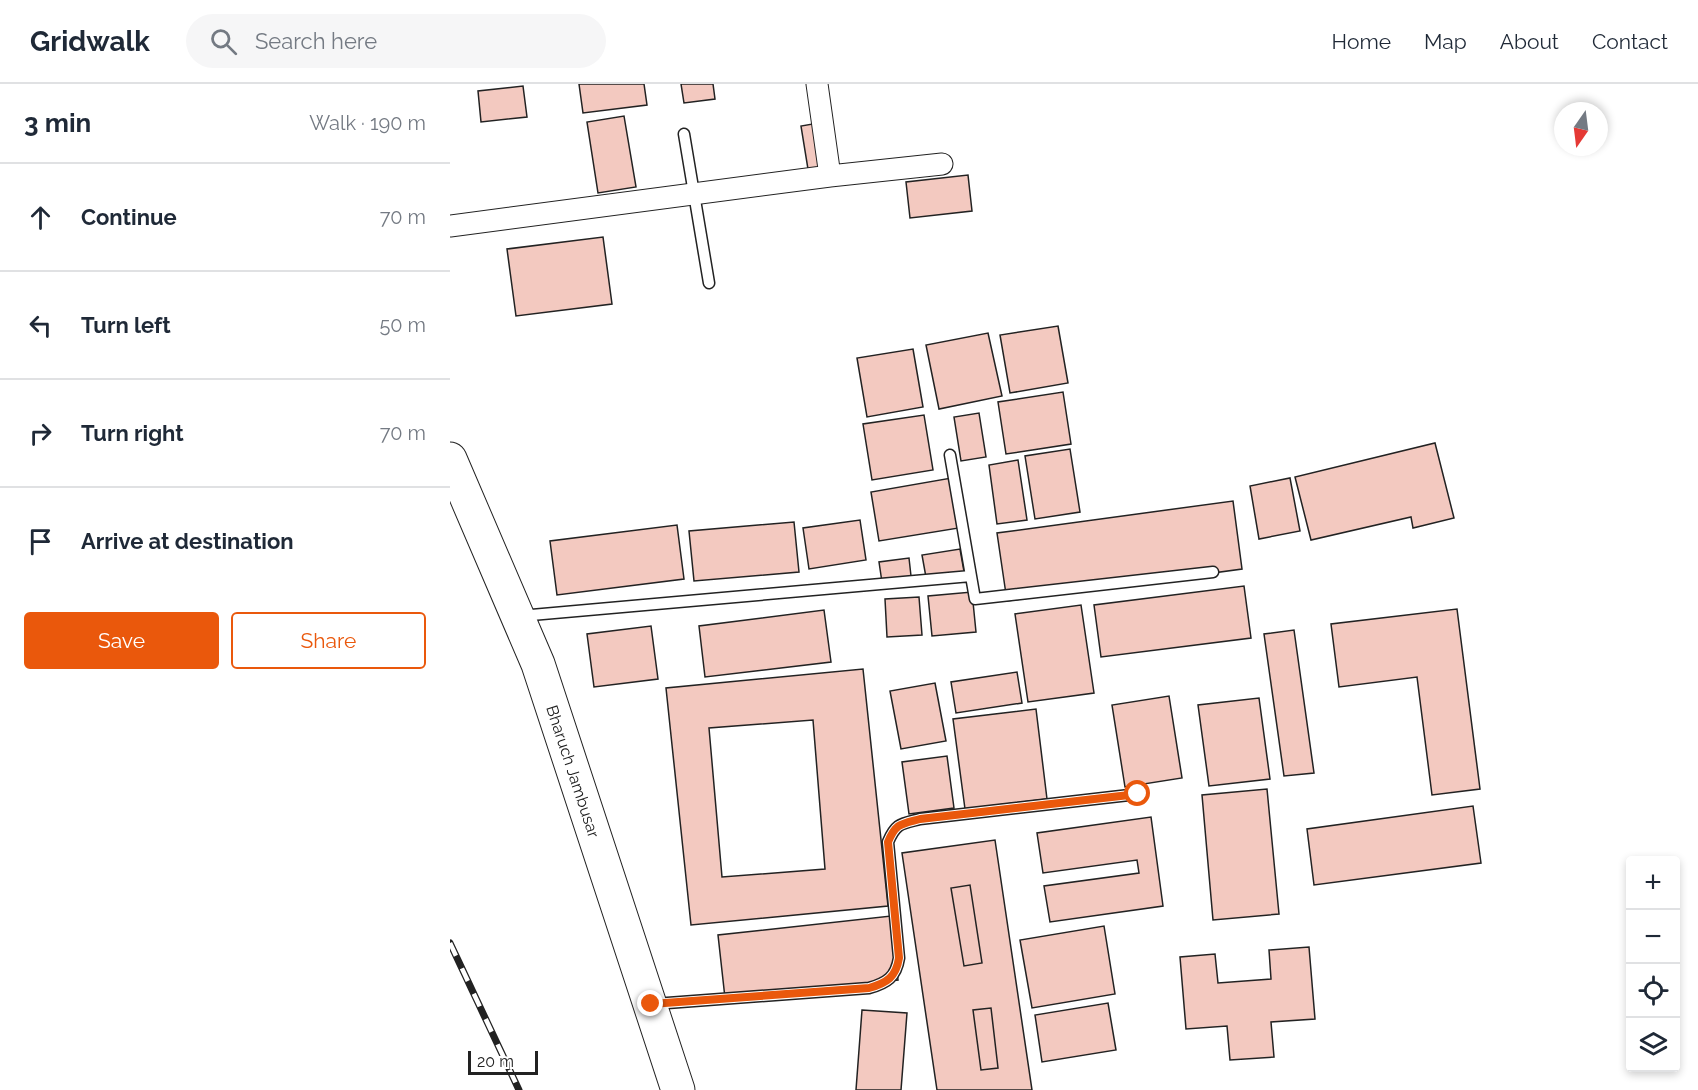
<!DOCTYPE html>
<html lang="en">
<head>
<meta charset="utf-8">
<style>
  :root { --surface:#fff; --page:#f6f6f7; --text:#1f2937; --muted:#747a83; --line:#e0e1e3; --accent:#ea580c }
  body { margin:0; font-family:Raleway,sans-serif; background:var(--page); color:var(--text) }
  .controls { position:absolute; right:18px; bottom:18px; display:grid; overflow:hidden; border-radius:6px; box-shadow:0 3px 9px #0003 }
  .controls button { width:54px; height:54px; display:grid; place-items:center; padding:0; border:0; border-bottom:2px solid var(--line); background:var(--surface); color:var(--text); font:30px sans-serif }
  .compass { position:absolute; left:1104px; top:18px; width:54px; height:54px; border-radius:50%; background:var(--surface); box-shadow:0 3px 9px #0003; rotate:194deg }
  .scale { position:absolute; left:18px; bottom:15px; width:70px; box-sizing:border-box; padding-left:6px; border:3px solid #222; border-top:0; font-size:16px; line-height:21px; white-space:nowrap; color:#222; -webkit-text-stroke:4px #fff; paint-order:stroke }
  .stop { position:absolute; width:18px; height:18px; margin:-14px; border:4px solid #ea580c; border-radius:50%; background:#fff }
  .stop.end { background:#ea580c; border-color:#fff; box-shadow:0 2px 6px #0008 }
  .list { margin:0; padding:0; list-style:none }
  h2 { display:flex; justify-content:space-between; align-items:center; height:78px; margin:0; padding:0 24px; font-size:26px }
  h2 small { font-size:20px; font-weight:400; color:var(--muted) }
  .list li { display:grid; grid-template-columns:39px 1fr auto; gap:18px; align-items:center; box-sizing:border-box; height:108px; padding:0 24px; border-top:2px solid var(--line) }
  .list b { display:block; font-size:22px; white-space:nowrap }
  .list em { font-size:20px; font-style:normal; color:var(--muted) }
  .actions { display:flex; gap:12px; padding:18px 24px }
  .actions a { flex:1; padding:14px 0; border:2px solid var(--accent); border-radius:6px; text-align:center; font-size:21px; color:var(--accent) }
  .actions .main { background:var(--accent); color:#fff }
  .icon { flex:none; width:33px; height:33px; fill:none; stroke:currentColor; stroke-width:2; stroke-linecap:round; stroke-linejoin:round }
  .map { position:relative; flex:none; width:1248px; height:1006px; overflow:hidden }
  header { display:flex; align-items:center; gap:36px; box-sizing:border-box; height:84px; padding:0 30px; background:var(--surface); border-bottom:2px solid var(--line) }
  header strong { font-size:28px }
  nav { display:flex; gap:33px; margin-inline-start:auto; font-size:21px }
  .search { width:420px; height:54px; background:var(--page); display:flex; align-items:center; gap:15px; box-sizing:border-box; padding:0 21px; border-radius:33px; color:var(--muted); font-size:22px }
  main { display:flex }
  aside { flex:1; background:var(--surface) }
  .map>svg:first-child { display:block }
  .building { fill:#f3c9c0; stroke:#222; stroke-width:1.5; fill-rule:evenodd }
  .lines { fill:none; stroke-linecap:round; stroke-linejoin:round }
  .service-casing { stroke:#222; stroke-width:13 }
  .minor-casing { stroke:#222; stroke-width:23 }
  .trunk-casing { stroke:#222; stroke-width:35 }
  .service { stroke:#fff; stroke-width:10 }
  .minor { stroke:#fff; stroke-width:21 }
  .trunk { stroke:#fff; stroke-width:33 }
  .rail-casing { stroke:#222; stroke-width:7 }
  .rail { stroke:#fff; stroke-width:4.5; stroke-dasharray:14; stroke-linecap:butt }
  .route { stroke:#ea580c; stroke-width:8 }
  .labels { text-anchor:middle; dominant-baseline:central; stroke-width:4.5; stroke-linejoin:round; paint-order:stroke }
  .street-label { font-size:16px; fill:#222; stroke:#fff }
</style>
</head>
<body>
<header>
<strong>Gridwalk</strong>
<div class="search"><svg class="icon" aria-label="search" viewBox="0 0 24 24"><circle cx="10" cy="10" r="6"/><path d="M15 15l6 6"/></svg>Search here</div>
<nav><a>Home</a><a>Map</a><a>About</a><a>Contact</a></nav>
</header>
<main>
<aside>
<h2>3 min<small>Walk · 190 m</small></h2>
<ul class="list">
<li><svg class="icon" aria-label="ahead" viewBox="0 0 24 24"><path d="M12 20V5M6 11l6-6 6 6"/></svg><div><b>Continue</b></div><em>70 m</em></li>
<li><svg class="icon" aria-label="left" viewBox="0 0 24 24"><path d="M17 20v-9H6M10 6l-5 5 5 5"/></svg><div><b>Turn left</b></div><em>50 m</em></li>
<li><svg class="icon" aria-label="right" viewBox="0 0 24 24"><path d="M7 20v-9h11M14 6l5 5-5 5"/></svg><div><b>Turn right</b></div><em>70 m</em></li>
<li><svg class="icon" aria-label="arrive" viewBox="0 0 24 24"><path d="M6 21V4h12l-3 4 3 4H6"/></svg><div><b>Arrive at destination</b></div></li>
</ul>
<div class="actions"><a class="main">Save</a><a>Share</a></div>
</aside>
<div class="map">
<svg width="1248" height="1006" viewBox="0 0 1248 1006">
  <rect width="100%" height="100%" fill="#fff"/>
  <path class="building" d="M129,0H194L197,21L133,29Z
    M231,0H263L265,15L234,19Z
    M73,2L77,33L31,38L28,7Z
    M174,32L186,103L148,109L137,38Z
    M368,39L374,82L358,85L351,42Z
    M518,91L522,127L460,134L456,98Z
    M153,153L162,220L66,232L57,165Z
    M608,242L618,299L560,309L550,251Z
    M538,249L552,312L489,325L476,261Z
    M463,265L473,323L417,333L407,274Z
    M613,308L621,360L556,370L548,318Z
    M529,329L536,373L511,377L504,333Z
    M474,331L483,386L422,396L413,340Z
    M985,359L1004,434L963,444L961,433L861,456L845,393Z
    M620,365L630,428L585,435L575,372Z
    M568,376L577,436L547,440L539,381Z
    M507,393L515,443L429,457L421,408Z
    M840,394L850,447L809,455L800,402Z
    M783,417L792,485L557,517L547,449Z
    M410,436L416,476L359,485L353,444Z
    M344,438L349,488L244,497L239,447Z
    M227,441L234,495L107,511L100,457Z
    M510,465L515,493L477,499L472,471Z
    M459,474L462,501L433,505L429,478Z
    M794,502L801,554L651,573L644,521Z
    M522,508L526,548L482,552L478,512Z
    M469,513L472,551L437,553L435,515Z
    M631,521L644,609L578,618L565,530Z
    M1007,525L1030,705L982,711L967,593L889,603L881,540Z
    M374,526L381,578L255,593L249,542Z
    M201,542L208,595L144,603L137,550Z
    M844,546L864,689L834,692L814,550Z
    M413,585L438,822L241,841L216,604ZM363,636L375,785L272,793L259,644Z
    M567,588L572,619L506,629L501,598Z
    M485,599L496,657L451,665L440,607Z
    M719,612L732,694L675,703L662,621Z
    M809,614L820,695L759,702L748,621Z
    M586,625L597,715L515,725L503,635Z
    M497,672L504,724L459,730L452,678Z
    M817,705L829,830L763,836L752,711Z
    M1023,722L1031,779L864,801L857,745Z
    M701,733L713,822L600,838L594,802L689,789L687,776L593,789L587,749Z
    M545,756L582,1006H487L452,769ZM520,801L532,879L514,882L501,804ZM541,924L548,984L531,986L523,926Z
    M520,801L532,879L514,882L501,804Z
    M441,832L448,896L275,914L268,851Z
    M654,842L665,910L582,924L570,856Z
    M859,863L865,935L821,938L824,973L780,976L777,942L736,945L730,873L765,870L768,899L821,895L819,866Z
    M658,919L666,966L592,978L585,931Z
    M541,924L548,984L531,986L523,926Z
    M412,926L457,929L451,1006H406Z"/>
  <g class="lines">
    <defs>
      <path id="service" d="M234,50L259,199
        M500,371L525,515L763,488
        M70,532L521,492
        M204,920L419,904C437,899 446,893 449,874L438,758C446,739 451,740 470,735L688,710"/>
      <path id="minor" d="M367,0L380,92
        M0,142L380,92L492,80"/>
      <g id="trunk">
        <path id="s1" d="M0,375L88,580L228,1006"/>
      </g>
    </defs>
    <use href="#service" class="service-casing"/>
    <use href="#minor" class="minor-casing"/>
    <use href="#trunk" class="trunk-casing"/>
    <use href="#service" class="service"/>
    <use href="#minor" class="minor"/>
    <use href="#trunk" class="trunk"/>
    <defs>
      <path id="rail" d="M0,859L69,1006"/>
    </defs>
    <use href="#rail" class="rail-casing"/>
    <use href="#rail" class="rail"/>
  </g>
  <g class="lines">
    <path class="route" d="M201,920L419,904C437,899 446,893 449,874L438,758C446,739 451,740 470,735L688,710"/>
  </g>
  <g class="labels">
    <g class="street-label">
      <text stroke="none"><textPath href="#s1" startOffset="336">Bharuch Jambusar</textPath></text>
    </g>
  </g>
</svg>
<div class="controls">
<button>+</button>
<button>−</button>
<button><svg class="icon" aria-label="locate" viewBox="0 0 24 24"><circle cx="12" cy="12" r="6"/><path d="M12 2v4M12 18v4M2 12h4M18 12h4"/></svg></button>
<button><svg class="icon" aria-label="layers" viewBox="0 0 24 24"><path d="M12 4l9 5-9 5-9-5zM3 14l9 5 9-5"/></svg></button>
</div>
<svg class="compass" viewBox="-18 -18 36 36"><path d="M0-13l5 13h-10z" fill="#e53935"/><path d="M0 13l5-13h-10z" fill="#747a83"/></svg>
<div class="scale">20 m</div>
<div class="stop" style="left:688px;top:710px"></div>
<div class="stop end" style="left:201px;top:920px"></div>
</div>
</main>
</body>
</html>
